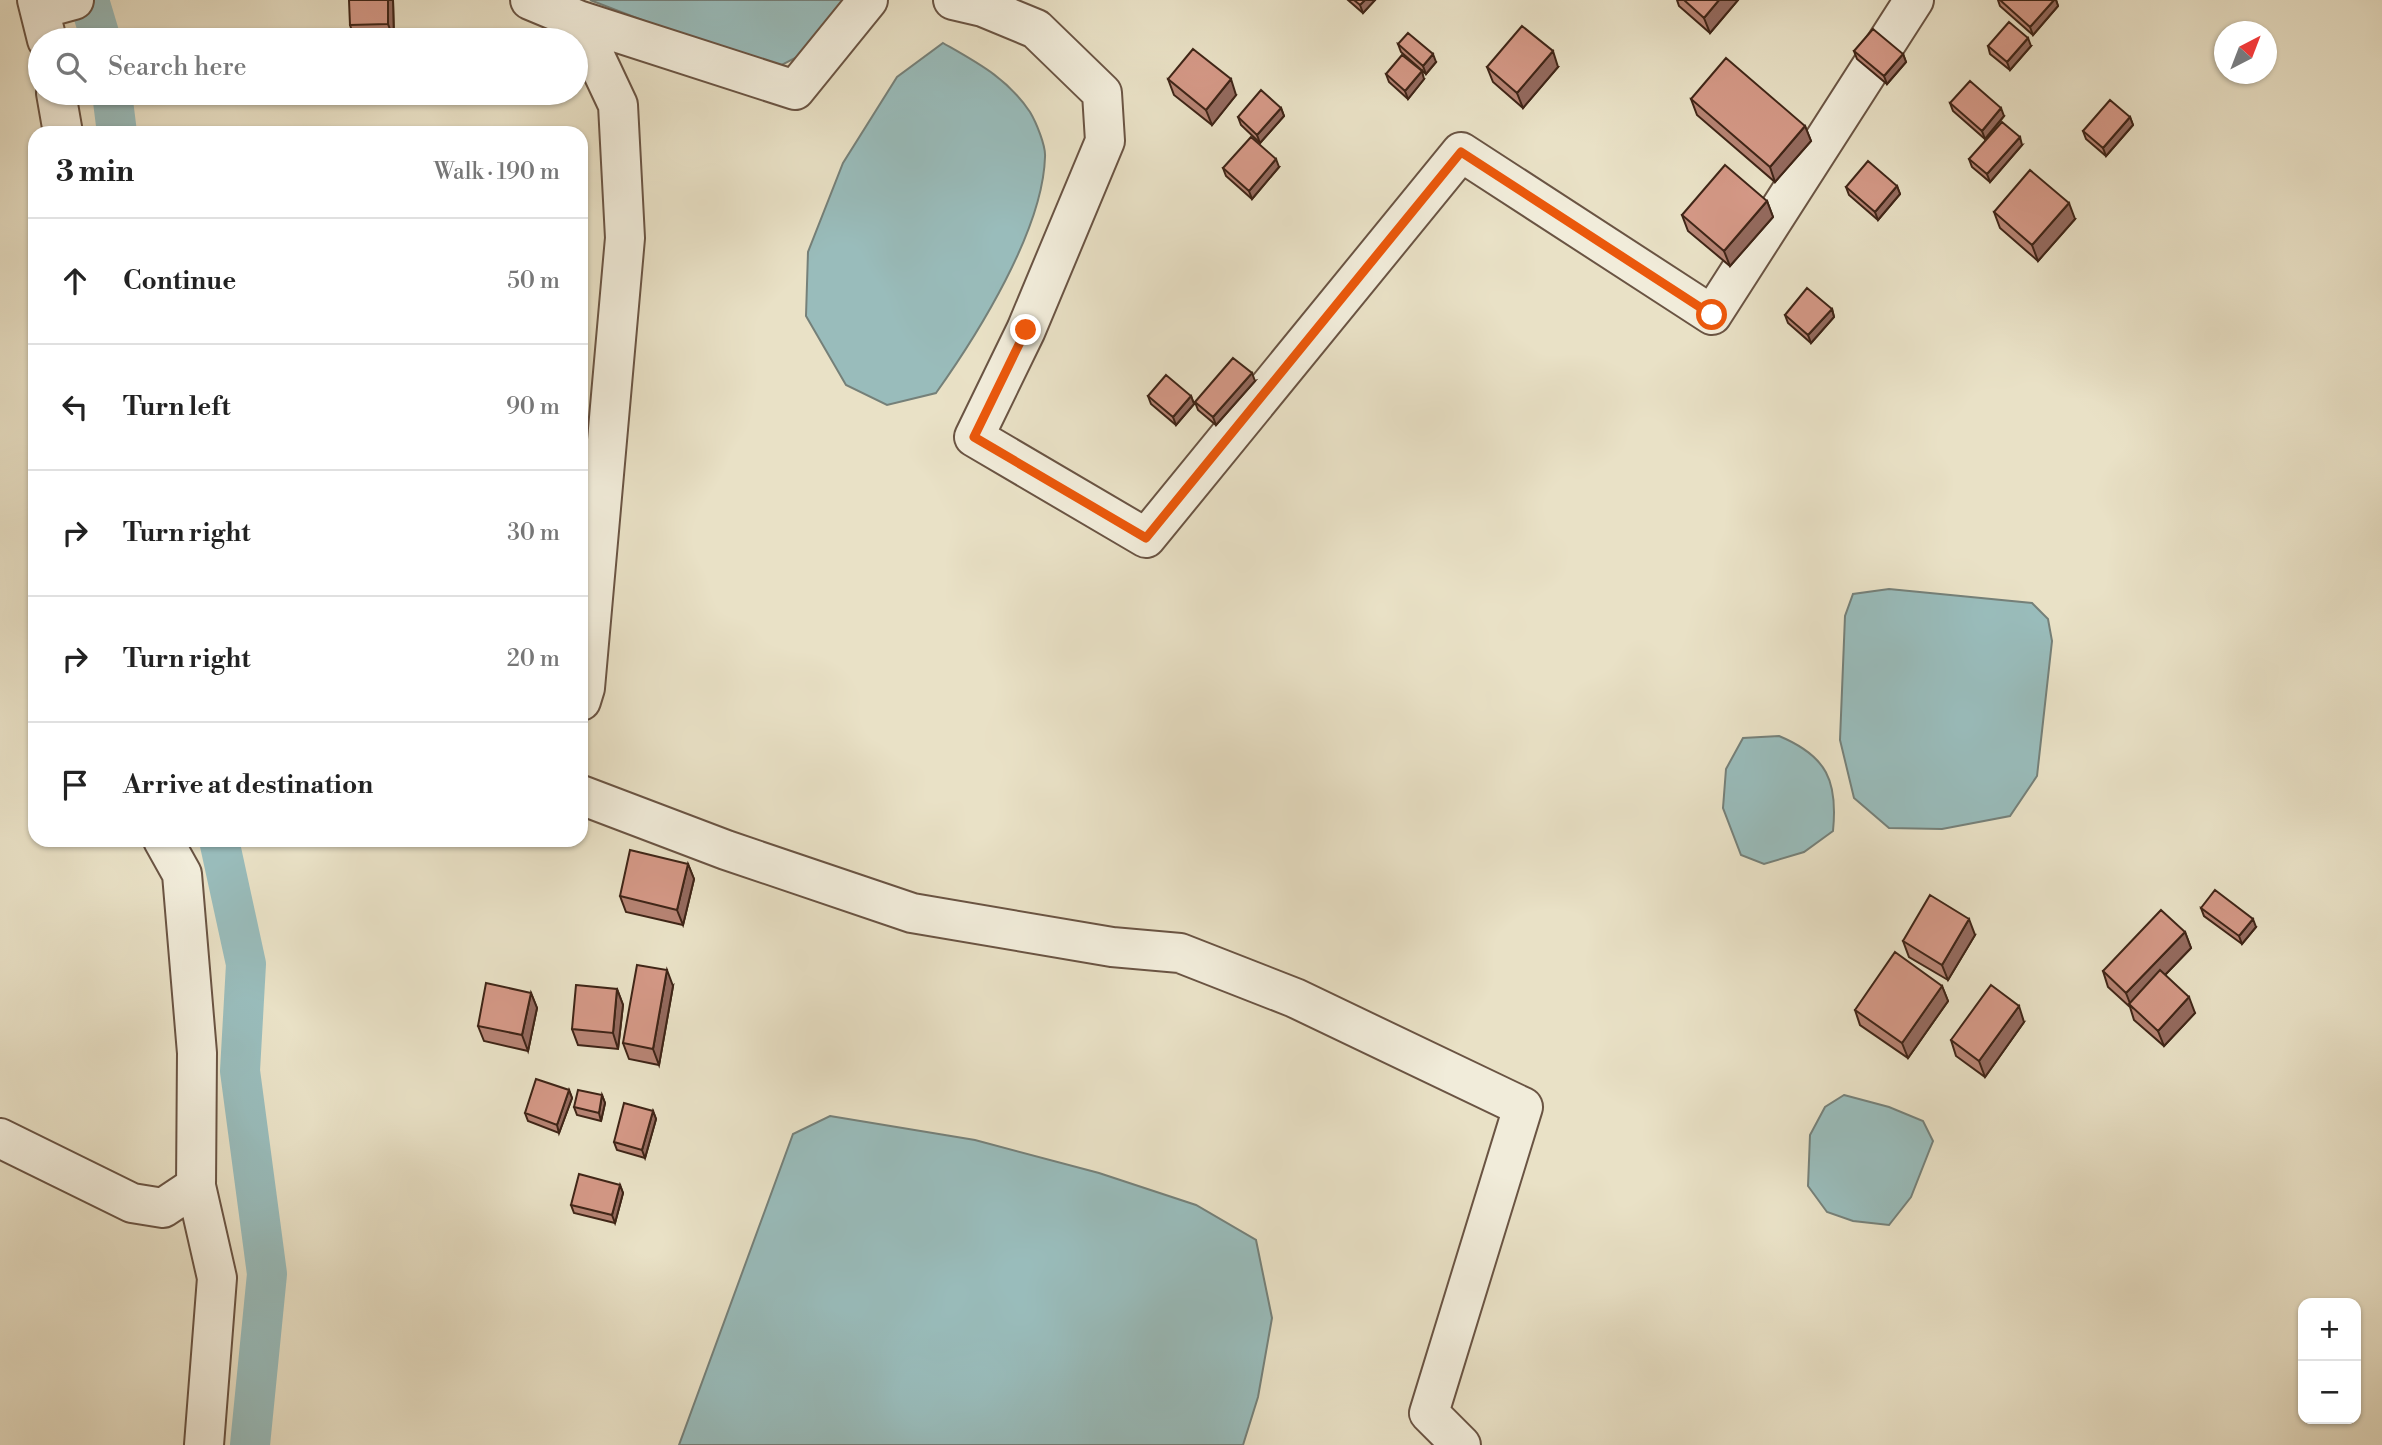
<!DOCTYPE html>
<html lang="en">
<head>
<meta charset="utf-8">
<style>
  :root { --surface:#fff; --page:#f2f2f2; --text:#222; --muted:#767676; --line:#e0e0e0 }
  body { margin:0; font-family:"Libre Bodoni",serif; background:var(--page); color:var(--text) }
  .controls { position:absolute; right:21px; bottom:21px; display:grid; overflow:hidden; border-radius:14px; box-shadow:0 2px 5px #0004 }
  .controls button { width:63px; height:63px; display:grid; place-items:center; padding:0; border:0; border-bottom:2px solid var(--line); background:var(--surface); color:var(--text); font:35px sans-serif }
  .compass { position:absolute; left:2214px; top:21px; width:63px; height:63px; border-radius:50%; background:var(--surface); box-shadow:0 2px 5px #0004; rotate:42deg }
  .stop { position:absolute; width:21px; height:21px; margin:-16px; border:5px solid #ea580c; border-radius:50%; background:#fff }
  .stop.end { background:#ea580c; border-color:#fff; box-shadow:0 2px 7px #0008 }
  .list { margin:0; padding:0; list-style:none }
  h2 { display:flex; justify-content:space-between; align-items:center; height:91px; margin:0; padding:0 28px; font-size:30px }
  h2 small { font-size:23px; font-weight:400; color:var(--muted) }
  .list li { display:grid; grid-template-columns:46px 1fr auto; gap:21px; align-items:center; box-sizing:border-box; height:126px; padding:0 28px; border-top:2px solid var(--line) }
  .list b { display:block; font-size:26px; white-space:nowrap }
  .list em { font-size:23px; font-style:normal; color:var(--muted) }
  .icon { flex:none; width:38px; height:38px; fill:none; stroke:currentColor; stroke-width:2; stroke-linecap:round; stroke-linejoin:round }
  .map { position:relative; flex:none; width:2382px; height:1445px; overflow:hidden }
  .search { position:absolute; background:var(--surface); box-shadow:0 2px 5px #0004; left:28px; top:28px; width:560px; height:77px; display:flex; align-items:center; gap:18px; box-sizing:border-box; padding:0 24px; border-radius:38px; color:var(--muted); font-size:26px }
  .panel { position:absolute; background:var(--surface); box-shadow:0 2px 5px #0004; left:28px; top:126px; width:560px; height:721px; border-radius:21px }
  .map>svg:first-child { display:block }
  .water { fill:#99bcbb; stroke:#758079; stroke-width:2 }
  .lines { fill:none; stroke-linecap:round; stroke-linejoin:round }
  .canal { stroke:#99bcbb; stroke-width:40 }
  .minor-casing { stroke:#6a5443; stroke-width:42 }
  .minor { stroke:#f1ecda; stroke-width:38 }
  .wall { fill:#b68373; stroke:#3f2517; stroke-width:2 }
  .shaded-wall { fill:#946a5e; stroke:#3f2517; stroke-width:2 }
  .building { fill:#d49886; stroke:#3f2517; stroke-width:2 }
  .route { stroke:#ea580c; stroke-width:9 }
</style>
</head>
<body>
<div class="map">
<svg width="2382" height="1445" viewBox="0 0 2382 1445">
  <rect width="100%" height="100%" fill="#e9e1c6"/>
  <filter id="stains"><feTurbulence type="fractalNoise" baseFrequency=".00286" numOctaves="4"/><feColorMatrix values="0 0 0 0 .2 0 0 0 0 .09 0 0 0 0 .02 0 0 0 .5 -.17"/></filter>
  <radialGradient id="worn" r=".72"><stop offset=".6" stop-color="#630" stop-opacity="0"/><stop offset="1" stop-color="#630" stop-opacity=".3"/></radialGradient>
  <path class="water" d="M590,0H844L803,54L772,70Z
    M943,43C978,63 1007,78 1030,112C1036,122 1046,146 1045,157C1043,230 978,334 936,393L887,405L846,385L806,316L808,252L843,163L897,77Z
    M1889,589L2032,603L2048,619L2052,641L2037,776L2010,816L1942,829L1889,828L1854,798L1840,740L1845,616L1853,594Z
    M1779,736C1827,756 1838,781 1833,831L1804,852L1764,864L1741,855L1723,808L1726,769L1743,738Z
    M1844,1095L1889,1107L1923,1121L1933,1141L1911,1197L1889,1225L1853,1221L1827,1212L1808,1186L1810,1135L1825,1107Z
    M830,1116L975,1140L1099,1173L1196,1205L1256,1240L1272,1318L1258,1397L1243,1445H679L793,1134Z"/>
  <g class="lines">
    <path class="canal" d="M89,0L101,40
      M112,93L117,133
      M219,840L246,964L240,1071L267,1274L250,1445"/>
    <defs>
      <path id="minor" d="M37,0L47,40
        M530,0L578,20L618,105L625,238L585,688L581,701
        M953,0L983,7L1036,29L1102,93L1105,141L1026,330L974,437L1146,538L1461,152L1712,315L1914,0
        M41,9L74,0
        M578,20L795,90L868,0
        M56,93L63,133
        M581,795L726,850L912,913L1112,947L1180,953L1295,998L1523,1107L1429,1413L1461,1445
        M0,1138L132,1203L163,1208L196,1186L197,1053L182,874L163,840
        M196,1186L217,1278L204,1445"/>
    </defs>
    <use href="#minor" class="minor-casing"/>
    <use href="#minor" class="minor"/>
  </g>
  <path class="wall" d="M393,0L394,40H355L350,25Z
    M1348,0H1375L1363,13Z
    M1677,0H1738L1710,33L1679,6Z
    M1998,0H2056L2058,6L2033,35L2000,6Z
    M1398,44L1436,62L1426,74L1401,52Z
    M1988,46H2031L2010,70L1990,54Z
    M1854,51L1903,54L1906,62L1887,84L1857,59Z
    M1487,67H1558L1523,108L1493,82Z
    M1386,74L1424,79L1408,99L1389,82Z
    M1168,79L1236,95L1212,125L1174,95Z
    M1691,99L1805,126L1811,141L1775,182L1697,115Z
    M1950,103L2004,116L1985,139L1953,111Z
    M1281,108L1284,116L1260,143L1241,125L1238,117Z
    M2130,117L2133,125L2106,156L2086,139L2083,131Z
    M2022,145L1990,182L1972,167L1969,159Z
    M1279,167L1252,199L1226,176L1223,168Z
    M1897,186L1900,194L1878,220L1849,195L1846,187Z
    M1767,201L1773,217L1730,266L1688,231L1682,215Z
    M1994,212L2075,219L2038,261L2000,228Z
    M1832,309L1834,317L1811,343L1788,323L1785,315Z
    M1255,381L1216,425L1198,410L1195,402Z
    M1148,396H1191L1194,404L1176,425L1151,404Z
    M688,864L694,879L683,925L626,912L620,896Z
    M2201,908L2256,927L2242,944L2204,916Z
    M2185,932L2191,948L2165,975L2195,1013L2164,1046L2134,1020L2130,1007L2108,987L2103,971Z
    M1975,935L1948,980L1909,957L1903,941Z
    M673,986L659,1065L629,1059L623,1043Z
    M1942,986L1948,1001L1908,1058L1860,1025L1855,1010Z
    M617,989L623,1005L618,1049L578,1045L572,1029Z
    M531,993L537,1008L528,1051L484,1041L478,1026Z
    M2024,1022L1985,1077L1956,1056L1951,1040Z
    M569,1090L572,1098L559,1133L528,1121L525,1113Z
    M602,1095L605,1103L601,1121L577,1115L574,1107Z
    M653,1111L656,1119L645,1158L617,1150L614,1142Z
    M620,1185L623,1193L615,1223L574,1213L571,1205Z"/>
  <path class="shaded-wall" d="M388,0H393L394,40L388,24Z
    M1365,0H1375L1363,13L1360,5Z
    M1719,0H1738L1710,33L1704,18Z
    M2054,0H2056L2058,6L2033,35L2030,27Z
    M2028,38L2031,46L2010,70L2007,62Z
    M1553,51L1558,67L1523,108L1517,93Z
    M1433,54L1436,62L1426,74L1423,66Z
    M1903,54L1906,62L1887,84L1884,76Z
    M1422,71L1424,79L1408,99L1405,91Z
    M1231,79L1236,95L1212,125L1206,110Z
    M1281,108L1284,116L1260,143L1257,135Z
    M2001,108L2004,116L1985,139L1982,131Z
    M2130,117L2133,125L2106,156L2103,148Z
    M1805,126L1811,141L1775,182L1770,167Z
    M2020,137L2022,145L1990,182L1987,174Z
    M1276,159L1279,167L1252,199L1249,191Z
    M1897,186L1900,194L1878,220L1875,212Z
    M1767,201L1773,217L1730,266L1724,251Z
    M2069,203L2075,219L2038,261L2032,245Z
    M1832,309L1834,317L1811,343L1808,335Z
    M1252,373L1255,381L1216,425L1213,417Z
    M1191,396L1194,404L1176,425L1173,417Z
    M688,864L694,879L683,925L677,910Z
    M1969,919L1975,935L1948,980L1942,965Z
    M2253,919L2256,927L2242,944L2239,936Z
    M2185,932L2191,948L2133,1008L2131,1006L2126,993Z
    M667,970L673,986L659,1065L653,1049Z
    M1942,986L1948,1001L1908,1058L1902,1043Z
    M617,989L623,1005L618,1049L613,1033Z
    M531,993L537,1008L528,1051L522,1035Z
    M2189,997L2195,1013L2164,1046L2158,1031Z
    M2019,1006L2024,1022L1985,1077L1979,1061Z
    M569,1090L572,1098L559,1133L557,1125Z
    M602,1095L605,1103L601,1121L599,1113Z
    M653,1111L656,1119L645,1158L642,1150Z
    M620,1185L623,1193L615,1223L612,1215Z"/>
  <path class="building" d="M349,0H388V24L350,25Z
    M1354,0H1365L1360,5Z
    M1684,0H1719L1704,18Z
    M2000,0H2054L2030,27Z
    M2009,22L2028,38L2007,62L1988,46Z
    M1522,26L1553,51L1517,93L1487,67Z
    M1873,29L1903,54L1884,76L1854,51Z
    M1408,33L1433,54L1423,66L1398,44Z
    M1193,49L1231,79L1206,110L1168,79Z
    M1402,55L1422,71L1405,91L1386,74Z
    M1726,58L1805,126L1770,167L1691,99Z
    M1970,81L2001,108L1982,131L1950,103Z
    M1261,90L1281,108L1257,135L1238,117Z
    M2110,100L2130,117L2103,148L2083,131Z
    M2002,122L2020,137L1987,174L1969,159Z
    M1251,137L1276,159L1249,191L1223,168Z
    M1868,161L1897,186L1875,212L1846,187Z
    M1725,165L1767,201L1724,251L1682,215Z
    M2030,170L2069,203L2032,245L1994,212Z
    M1807,288L1832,309L1808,335L1785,315Z
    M1233,358L1252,373L1213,417L1195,402Z
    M1166,375L1191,396L1173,417L1148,396Z
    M630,850L688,864L677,910L620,896Z
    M2215,890L2253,919L2239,936L2201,908Z
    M1930,895L1969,919L1942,965L1903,941Z
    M2161,910L2185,932L2126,993L2103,971Z
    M1895,952L1942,986L1902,1043L1855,1010Z
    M637,965L667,970L653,1049L623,1043Z
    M2160,970L2189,997L2158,1031L2129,1004Z
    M486,983L531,993L522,1035L478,1026Z
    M576,985L617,989L613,1033L572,1029Z
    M1991,985L2019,1006L1979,1061L1951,1040Z
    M536,1079L569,1090L557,1125L525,1113Z
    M578,1090L602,1095L599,1113L574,1107Z
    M624,1103L653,1111L642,1150L614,1142Z
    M579,1174L620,1185L612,1215L571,1205Z"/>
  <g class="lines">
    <path class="route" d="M1026,330L974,437L1146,538L1461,152L1712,315"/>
  </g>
  <rect width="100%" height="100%" filter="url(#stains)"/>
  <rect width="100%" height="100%" fill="url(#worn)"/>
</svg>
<div class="controls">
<button>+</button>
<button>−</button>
</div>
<svg class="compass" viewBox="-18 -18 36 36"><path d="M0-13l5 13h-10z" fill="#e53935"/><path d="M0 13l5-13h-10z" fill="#767676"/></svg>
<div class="stop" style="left:1712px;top:315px"></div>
<div class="stop end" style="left:1026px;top:330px"></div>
<div class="search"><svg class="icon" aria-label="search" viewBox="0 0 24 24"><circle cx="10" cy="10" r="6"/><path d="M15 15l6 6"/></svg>Search here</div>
<section class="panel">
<h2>3 min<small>Walk · 190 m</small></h2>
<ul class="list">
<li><svg class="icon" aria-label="ahead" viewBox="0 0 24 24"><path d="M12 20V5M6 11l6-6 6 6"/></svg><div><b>Continue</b></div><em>50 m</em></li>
<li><svg class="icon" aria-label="left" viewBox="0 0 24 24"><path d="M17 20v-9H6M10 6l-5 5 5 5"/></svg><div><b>Turn left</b></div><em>90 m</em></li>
<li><svg class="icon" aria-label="right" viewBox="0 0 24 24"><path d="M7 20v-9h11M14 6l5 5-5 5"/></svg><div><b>Turn right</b></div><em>30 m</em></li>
<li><svg class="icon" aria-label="right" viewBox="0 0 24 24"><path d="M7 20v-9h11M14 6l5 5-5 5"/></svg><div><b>Turn right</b></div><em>20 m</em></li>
<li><svg class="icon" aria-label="arrive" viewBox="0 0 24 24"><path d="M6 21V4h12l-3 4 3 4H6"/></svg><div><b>Arrive at destination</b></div></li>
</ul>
</section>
</div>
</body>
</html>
